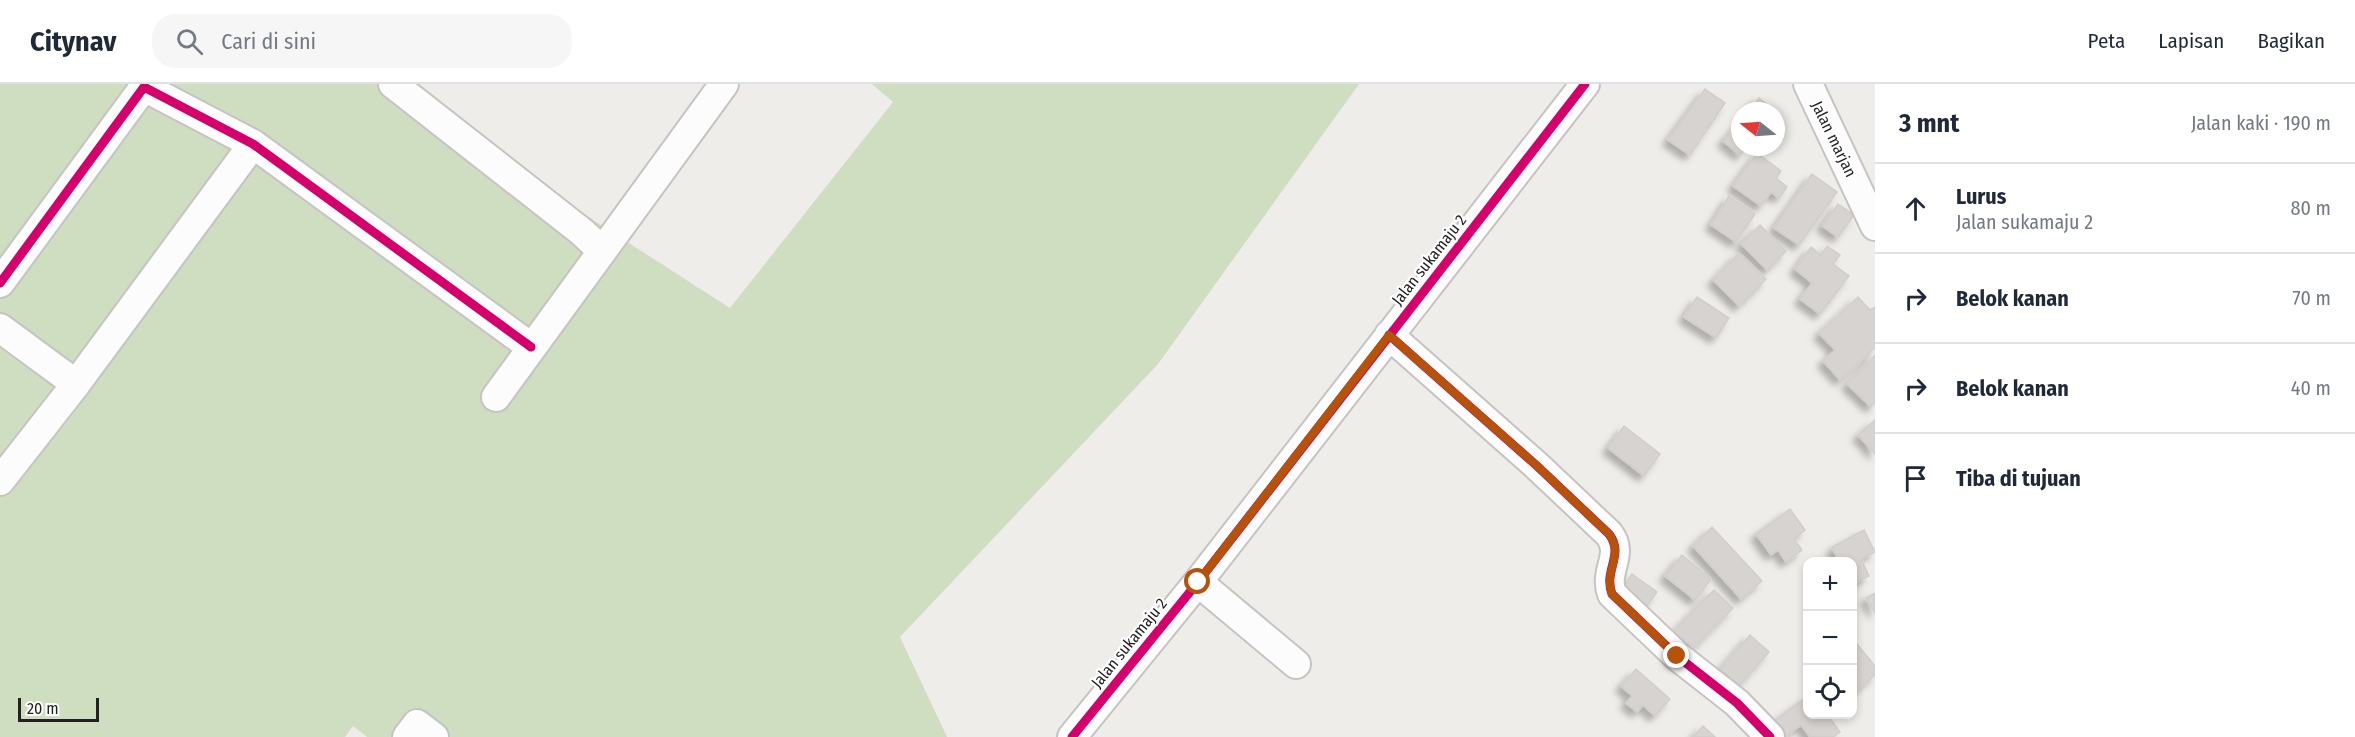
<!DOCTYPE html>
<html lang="id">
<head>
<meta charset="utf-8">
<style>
  :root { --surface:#fff; --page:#f6f6f7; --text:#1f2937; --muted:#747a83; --line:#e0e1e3 }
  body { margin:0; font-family:"Fira Sans Condensed",sans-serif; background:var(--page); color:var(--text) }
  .controls { position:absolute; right:18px; bottom:18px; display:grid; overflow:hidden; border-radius:12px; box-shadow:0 3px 9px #0003 }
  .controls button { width:54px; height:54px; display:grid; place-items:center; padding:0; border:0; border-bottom:2px solid var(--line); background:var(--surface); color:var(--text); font:30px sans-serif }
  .compass { position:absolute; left:1731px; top:18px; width:54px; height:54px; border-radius:50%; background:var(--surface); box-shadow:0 3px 9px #0003; rotate:287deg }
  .scale { position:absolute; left:18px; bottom:15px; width:81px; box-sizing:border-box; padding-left:6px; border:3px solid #212121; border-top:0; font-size:16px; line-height:21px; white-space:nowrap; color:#212121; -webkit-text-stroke:4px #fff; paint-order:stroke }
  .stop { position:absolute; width:18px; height:18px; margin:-14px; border:4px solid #b45309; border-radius:50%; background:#fff }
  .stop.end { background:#b45309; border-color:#fff; box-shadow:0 2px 6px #0008 }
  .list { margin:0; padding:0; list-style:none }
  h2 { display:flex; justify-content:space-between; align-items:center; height:78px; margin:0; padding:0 24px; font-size:26px }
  h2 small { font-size:20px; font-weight:400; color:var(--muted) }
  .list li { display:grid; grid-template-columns:39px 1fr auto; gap:18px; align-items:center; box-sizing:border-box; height:90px; padding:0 24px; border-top:2px solid var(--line) }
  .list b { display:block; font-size:22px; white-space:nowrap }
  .list p { margin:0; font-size:20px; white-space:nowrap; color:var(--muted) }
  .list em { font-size:20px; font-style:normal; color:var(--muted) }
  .icon { flex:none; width:33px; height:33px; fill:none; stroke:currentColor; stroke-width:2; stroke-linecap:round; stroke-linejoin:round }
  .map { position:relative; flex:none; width:1875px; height:653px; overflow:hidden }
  header { display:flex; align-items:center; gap:36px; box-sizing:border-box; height:84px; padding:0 30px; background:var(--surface); border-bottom:2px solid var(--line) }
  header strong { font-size:28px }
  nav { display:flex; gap:33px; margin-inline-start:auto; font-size:21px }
  .search { width:420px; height:54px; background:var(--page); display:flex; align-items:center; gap:15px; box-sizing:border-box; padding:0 21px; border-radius:24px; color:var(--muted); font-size:22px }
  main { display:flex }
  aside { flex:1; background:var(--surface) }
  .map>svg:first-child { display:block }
  .forest { fill:#cfddc0 }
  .building { fill:#d6d3d1; stroke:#d2cecb; stroke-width:1.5; filter:url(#shadow) }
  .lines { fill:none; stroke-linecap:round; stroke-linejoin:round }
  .minor-casing { stroke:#c5c4c2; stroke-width:32 }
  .minor { stroke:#fdfcfc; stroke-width:28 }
  .cycleway-casing { stroke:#fff; stroke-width:13 }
  .cycleway { stroke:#d6006c; stroke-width:9 }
  .route { stroke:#b45309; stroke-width:8 }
  .labels { text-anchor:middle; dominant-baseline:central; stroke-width:4.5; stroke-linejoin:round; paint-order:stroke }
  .street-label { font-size:16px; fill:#212121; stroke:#fff }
</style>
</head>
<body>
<header>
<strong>Citynav</strong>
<div class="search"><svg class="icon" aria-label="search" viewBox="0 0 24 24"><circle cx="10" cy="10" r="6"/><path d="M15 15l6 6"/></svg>Cari di sini</div>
<nav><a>Peta</a><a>Lapisan</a><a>Bagikan</a></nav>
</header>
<main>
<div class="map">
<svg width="1875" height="653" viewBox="0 0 1875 653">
  <defs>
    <filter id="shadow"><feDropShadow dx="-5.5" dy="5.5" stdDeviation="3" flood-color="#0004"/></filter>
  </defs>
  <rect width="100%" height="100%" fill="#efedea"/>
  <path class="forest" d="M0,0H386L405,15L730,224L893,18L872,0H1359L1158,280L900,553L947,653H367L353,642L345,653H0Z"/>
  <path class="building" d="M1705,5L1725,19L1690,71L1668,56Z
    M1759,14L1775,27H1748Z
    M1740,37V63H1747L1740,71L1723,57Z
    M1757,69L1781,87L1776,94L1787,103L1779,114L1771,108L1761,122L1733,102Z
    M1812,90L1837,108L1799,161L1774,144Z
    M1729,112L1755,130L1736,158L1711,141Z
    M1838,120L1854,131L1838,153L1822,142Z
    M1760,141L1786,167L1767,186L1741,160Z
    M1827,162L1840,171L1833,180L1849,192L1820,230L1800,215L1812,199L1795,185L1811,163L1821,171Z
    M1739,169L1766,195L1739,222L1713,196Z
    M1697,213L1729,234L1716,254L1684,233Z
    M1858,213L1870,226L1875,223V264L1840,296L1823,277L1835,266L1819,249Z
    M1875,271V319L1871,323L1847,300Z
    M1875,336V370L1858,351Z
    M1624,342L1660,370L1644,392L1608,364Z
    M1790,425L1805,446L1794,455L1802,466L1786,478L1778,466L1771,471L1756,450Z
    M1712,443L1762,497L1741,515L1693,462Z
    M1864,446L1875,468L1861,475L1869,492L1852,500V478H1839L1832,463Z
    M1682,471L1711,495L1695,516L1665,492Z
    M1632,490L1657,508L1641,530L1617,512Z
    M1714,506L1733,524L1691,567L1672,549Z
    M1875,509V529L1866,514Z
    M1750,551L1769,568L1739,602L1720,585Z
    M1852,554L1875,582V591L1854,609Z
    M1636,585L1670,615L1655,632L1643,621L1637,628L1626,619L1632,612L1621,602Z
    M1808,612V630H1827L1840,648L1833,653H1810L1801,641L1785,653H1780L1770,640Z
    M1703,642L1715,653H1693Z"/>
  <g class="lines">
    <defs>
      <path id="minor" d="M393,0L582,148L602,167
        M1808,0L1875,142
        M0,199L144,3L253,60L531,263
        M0,244L76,300L253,60
        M1389,251L1536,381L1609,450C1625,471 1603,486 1612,510L1677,572L1737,619L1770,653
        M496,313L724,0
        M0,397L76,300
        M1198,498L1296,580
        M407,653L417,640L434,653
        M1072,653L1198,498L1585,0"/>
    </defs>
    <use href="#minor" class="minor-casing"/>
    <use href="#minor" class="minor"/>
    <defs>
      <path id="cycleway" d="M0,199L144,3L253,60L531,263
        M1389,251L1536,381L1609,450C1625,471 1603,486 1612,510L1677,572L1737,619L1770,653
        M1072,653L1198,498L1585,0"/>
    </defs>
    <use href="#cycleway" class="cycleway-casing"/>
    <use href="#cycleway" class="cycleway"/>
  </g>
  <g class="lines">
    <path class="route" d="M1198,498L1389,251L1536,381L1609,450C1625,472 1603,486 1612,510L1677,572"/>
  </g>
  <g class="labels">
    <g class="street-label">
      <text transform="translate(1834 55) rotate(64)">Jalan marjan</text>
      <text transform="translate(1429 176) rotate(-52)">Jalan sukamaju 2</text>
      <text transform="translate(1129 559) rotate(-51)">Jalan sukamaju 2</text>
    </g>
  </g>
</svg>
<div class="controls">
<button>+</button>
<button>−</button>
<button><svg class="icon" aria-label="locate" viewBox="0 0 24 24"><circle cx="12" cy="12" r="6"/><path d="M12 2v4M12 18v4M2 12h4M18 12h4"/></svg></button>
</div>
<svg class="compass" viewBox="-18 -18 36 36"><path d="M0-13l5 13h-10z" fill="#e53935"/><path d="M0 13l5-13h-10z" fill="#747a83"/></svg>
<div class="scale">20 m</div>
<div class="stop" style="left:1198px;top:498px"></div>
<div class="stop end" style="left:1677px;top:572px"></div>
</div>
<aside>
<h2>3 mnt<small>Jalan kaki · 190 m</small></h2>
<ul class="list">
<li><svg class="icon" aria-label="ahead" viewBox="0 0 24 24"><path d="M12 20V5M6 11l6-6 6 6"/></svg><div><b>Lurus</b><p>Jalan sukamaju 2</p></div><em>80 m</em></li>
<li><svg class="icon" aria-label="right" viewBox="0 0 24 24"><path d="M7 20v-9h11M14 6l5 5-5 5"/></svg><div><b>Belok kanan</b></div><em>70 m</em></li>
<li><svg class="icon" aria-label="right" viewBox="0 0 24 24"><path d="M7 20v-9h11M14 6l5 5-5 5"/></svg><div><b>Belok kanan</b></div><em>40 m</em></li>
<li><svg class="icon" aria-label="arrive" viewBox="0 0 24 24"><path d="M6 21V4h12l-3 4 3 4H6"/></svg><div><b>Tiba di tujuan</b></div></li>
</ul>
</aside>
</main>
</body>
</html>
